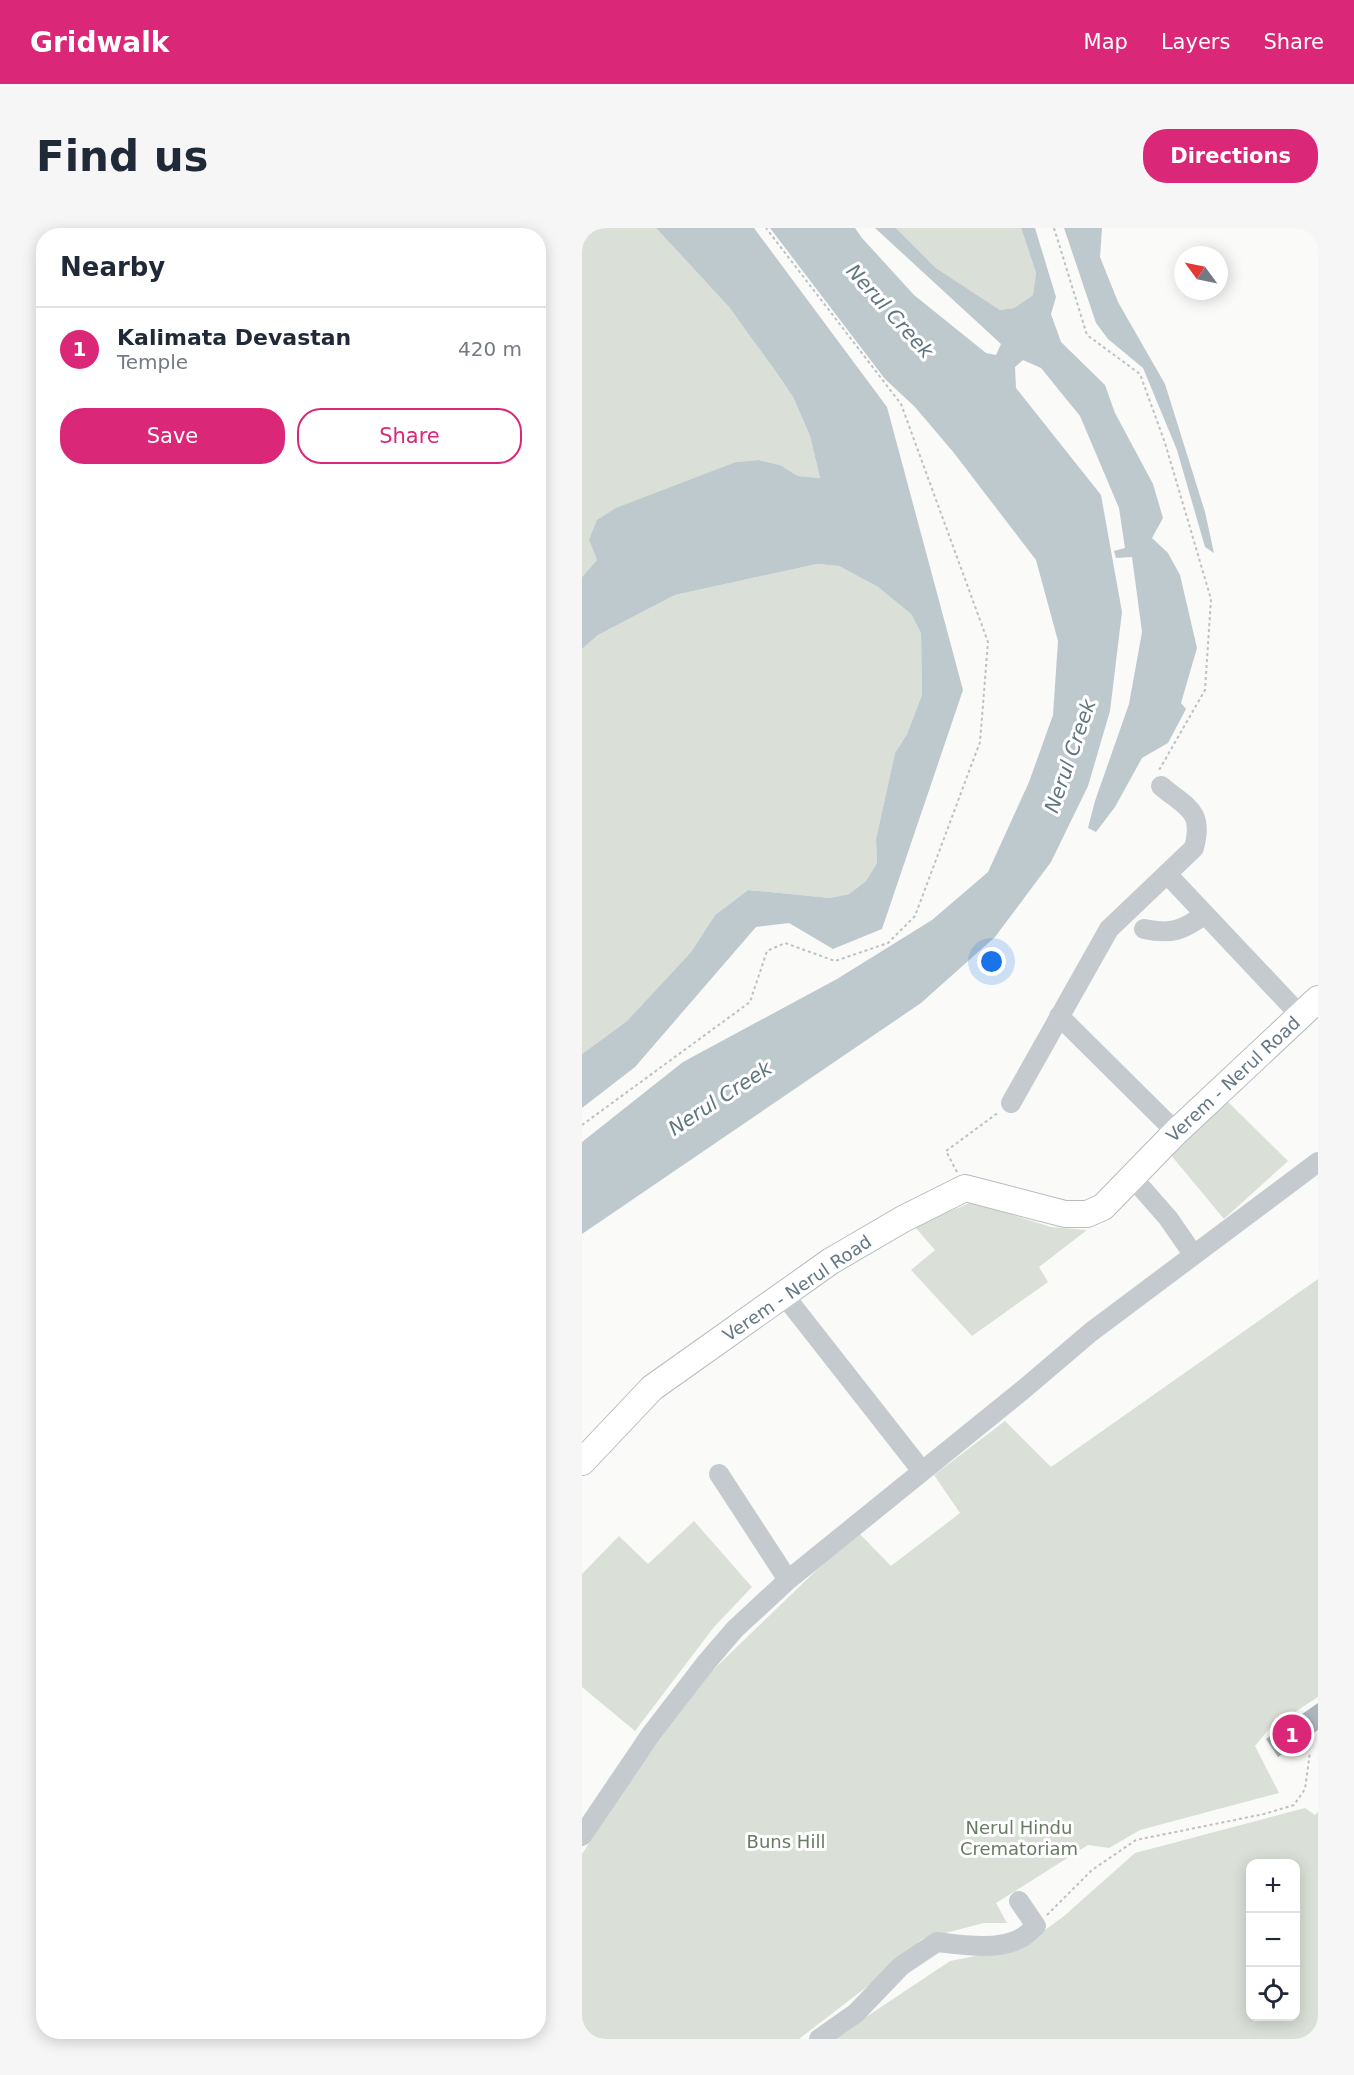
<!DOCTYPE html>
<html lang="en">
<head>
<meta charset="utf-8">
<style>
  :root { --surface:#fff; --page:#f6f6f7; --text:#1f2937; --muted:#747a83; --line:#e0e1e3; --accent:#db2777 }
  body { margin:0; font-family:"DejaVu Sans",sans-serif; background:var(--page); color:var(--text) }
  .controls { position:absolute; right:18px; bottom:18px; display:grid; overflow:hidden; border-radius:12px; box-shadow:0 3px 15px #0003 }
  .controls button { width:54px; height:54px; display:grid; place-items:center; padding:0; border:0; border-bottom:2px solid var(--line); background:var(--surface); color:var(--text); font:30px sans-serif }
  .compass { position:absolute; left:592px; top:18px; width:54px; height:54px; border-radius:50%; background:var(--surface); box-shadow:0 3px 15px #0003; rotate:303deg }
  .you { position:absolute; left:410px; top:734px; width:21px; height:21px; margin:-15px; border:4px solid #fff; border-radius:50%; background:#1a73e8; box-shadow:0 0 0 9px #1a73e833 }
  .badge { display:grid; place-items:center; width:39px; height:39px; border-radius:50%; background:var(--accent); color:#fff; font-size:20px; font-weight:700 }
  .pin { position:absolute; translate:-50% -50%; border:3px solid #fff; box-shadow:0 2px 6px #0006 }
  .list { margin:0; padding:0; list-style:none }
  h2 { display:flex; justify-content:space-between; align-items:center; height:78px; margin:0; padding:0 24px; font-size:26px }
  h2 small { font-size:20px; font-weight:400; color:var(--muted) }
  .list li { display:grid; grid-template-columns:39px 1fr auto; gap:18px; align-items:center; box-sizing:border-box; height:84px; padding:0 24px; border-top:2px solid var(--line) }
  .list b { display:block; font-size:22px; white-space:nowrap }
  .list p { margin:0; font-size:20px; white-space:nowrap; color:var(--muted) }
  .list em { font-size:20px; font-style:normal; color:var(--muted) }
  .actions { display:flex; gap:12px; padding:18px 24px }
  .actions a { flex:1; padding:14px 0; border:2px solid var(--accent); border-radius:24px; text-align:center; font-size:21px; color:var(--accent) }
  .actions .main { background:var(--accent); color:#fff }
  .icon { flex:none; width:33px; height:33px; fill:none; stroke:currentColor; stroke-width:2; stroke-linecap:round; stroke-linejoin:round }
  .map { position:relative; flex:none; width:736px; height:1811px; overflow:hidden; border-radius:24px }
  header { display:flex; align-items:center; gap:36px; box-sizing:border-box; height:84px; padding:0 30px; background:var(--accent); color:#fff }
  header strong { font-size:28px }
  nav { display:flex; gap:33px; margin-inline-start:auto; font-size:21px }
  .intro { display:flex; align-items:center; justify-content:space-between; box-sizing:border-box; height:144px; padding:0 36px }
  h1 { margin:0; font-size:42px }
  .button { padding:15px 27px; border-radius:24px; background:var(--accent); color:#fff; font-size:21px; font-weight:700 }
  main { display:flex; gap:36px; padding:0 36px }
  aside { flex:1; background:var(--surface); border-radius:24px; box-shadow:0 3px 15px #0003 }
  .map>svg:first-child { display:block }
  .green { fill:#dae0d7; fill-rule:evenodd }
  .water { fill:#bec9ce }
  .building { fill:#acb5bb }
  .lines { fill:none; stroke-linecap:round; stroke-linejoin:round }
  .major-casing { stroke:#b6bcc0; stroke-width:28 }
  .path { stroke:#bdc1c3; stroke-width:2; stroke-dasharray:3 3; stroke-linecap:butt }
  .minor { stroke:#c5cace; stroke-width:20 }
  .major { stroke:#fff; stroke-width:26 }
  .labels { text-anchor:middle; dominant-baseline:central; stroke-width:6; stroke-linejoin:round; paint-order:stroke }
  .street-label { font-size:18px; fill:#647784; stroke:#fff }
  .park-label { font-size:18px; fill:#687b63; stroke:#fff }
  .water-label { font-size:20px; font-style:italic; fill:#5e767d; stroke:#fff }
</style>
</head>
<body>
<header>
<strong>Gridwalk</strong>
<nav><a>Map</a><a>Layers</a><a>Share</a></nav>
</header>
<div class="intro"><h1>Find us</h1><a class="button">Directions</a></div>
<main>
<aside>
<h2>Nearby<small></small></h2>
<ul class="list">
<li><span class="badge">1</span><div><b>Kalimata Devastan</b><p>Temple</p></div><em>420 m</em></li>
</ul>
<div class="actions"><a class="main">Save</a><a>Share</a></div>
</aside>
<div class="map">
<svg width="736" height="1811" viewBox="0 0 736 1811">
  <rect width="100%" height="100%" fill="#fafaf8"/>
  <path class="green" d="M12,0H74L147,79L199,151L211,169L228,208L238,250L216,248L198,237L177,232L154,234L7,312L15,332L0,349V10Z
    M314,0H439L454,45L451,67L432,80L418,82L354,40Z
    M235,336L257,338L296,359L329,386L339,405L340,467L325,506L313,525L294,611L295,635L284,653L267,666L248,670L166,662L133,687L109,724L45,793L0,826V421L16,407L93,367Z
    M643,871L706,933L642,991L588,926Z
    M390,974L469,999L505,1002L457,1039L466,1054L390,1108L329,1042L353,1022L332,998Z
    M736,1051V1469L687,1501L673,1518L697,1565L558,1602L527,1620L506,1617L414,1675L425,1695H402L340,1711L304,1744L217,1811H0V1626L101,1471L275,1303L309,1338L378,1285L352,1247L423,1193L469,1239Z
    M112,1293L170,1359L132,1399L53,1503L0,1459V1346L37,1308L66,1336Z
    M723,1580L733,1587L736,1584V1811H251L368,1733L440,1719L482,1688L553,1625ZM668,1636H714V1788H668Z"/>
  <path class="water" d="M74,0H172L305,179L381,462L300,701L251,721L207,695L174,699L53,839L0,880V826L45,793L109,724L133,687L166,662L248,670L267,666L284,653L295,635L294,611L313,525L325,506L340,467L339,405L329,386L296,359L257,338L235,336L93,367L16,407L0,421V349L15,332L7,312L15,292L34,280L154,234L177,232L198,237L216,248L238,250L228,208L211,169L199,151L147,79Z
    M188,0H273L280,10L332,67L404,125L414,127L419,116L293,0H314L354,40L418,82L432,80L451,67L454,45L439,0H453L474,69L469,86L479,114L523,157L533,185L571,256L581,290L570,310L586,325L598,347L615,420L599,475L604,481L586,515L560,530L533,579L514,604L506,600L513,573L547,476L560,404L550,329L534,330L532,323L543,320L537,280L498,188L459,140L441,132L433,139L434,160L519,267L540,384L528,483L506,558L469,634L413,709L339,775L0,1006V914L101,834L255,751L350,692L406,644L447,554L471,487L476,413L454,332L372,225L333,179L303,151Z
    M482,0H520L518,29L536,74L583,156L623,284L632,325L623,319L595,222L561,140L526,111L514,95Z"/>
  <path class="building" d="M736,1475V1502L696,1529L684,1511Z"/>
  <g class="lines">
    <defs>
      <path id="major" d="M0,1234L70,1160L249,1033L321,991L383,960L483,986H505L521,979L594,904L736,771"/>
    </defs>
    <use href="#major" class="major-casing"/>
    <path class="path" d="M472,0L505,107L558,146L583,215L629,371L623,462L576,544
      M0,897L168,774L185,723L203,715L253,733L306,715L333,688L398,514L406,414L319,176L184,0
      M375,944L364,923L417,884
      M465,1687L510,1642L554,1612L682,1586L712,1577L723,1561L728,1524"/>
    <path class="minor" d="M585,646L718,787
      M562,701C589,707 602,702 623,686
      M477,788L594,904
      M429,875L527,701L612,620C622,582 605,580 579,558
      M550,949L586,990L611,1026
      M202,1067L340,1243
      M137,1246L206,1352
      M0,1608L69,1506L123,1436L153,1401L206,1352L442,1161L509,1104L736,934
      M237,1811L274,1785L319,1738L355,1714C379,1717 417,1723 439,1710C445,1707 449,1702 454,1698L437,1673"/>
    <use href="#major" class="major"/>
  </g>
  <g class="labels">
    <g class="street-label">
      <text transform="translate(651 851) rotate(-43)">Verem - Nerul Road</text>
      <text transform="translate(215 1060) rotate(-34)">Verem - Nerul Road</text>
    </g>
    <g class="park-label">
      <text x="437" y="1599">Nerul Hindu<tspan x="437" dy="21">Crematoriam</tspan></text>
      <text x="204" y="1613">Buns Hill</text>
    </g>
    <g class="water-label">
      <text transform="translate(308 83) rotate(48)">Nerul Creek</text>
      <text transform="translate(488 528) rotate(-71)">Nerul Creek</text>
      <text transform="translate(138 870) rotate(-33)">Nerul Creek</text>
    </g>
  </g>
</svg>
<div class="controls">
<button>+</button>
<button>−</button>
<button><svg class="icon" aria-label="locate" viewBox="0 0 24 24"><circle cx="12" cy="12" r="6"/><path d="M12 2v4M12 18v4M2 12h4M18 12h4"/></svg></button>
</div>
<svg class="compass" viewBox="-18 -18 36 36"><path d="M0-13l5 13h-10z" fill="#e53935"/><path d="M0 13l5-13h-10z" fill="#747a83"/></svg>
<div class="you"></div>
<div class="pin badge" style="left:710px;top:1506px">1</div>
</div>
</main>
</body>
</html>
